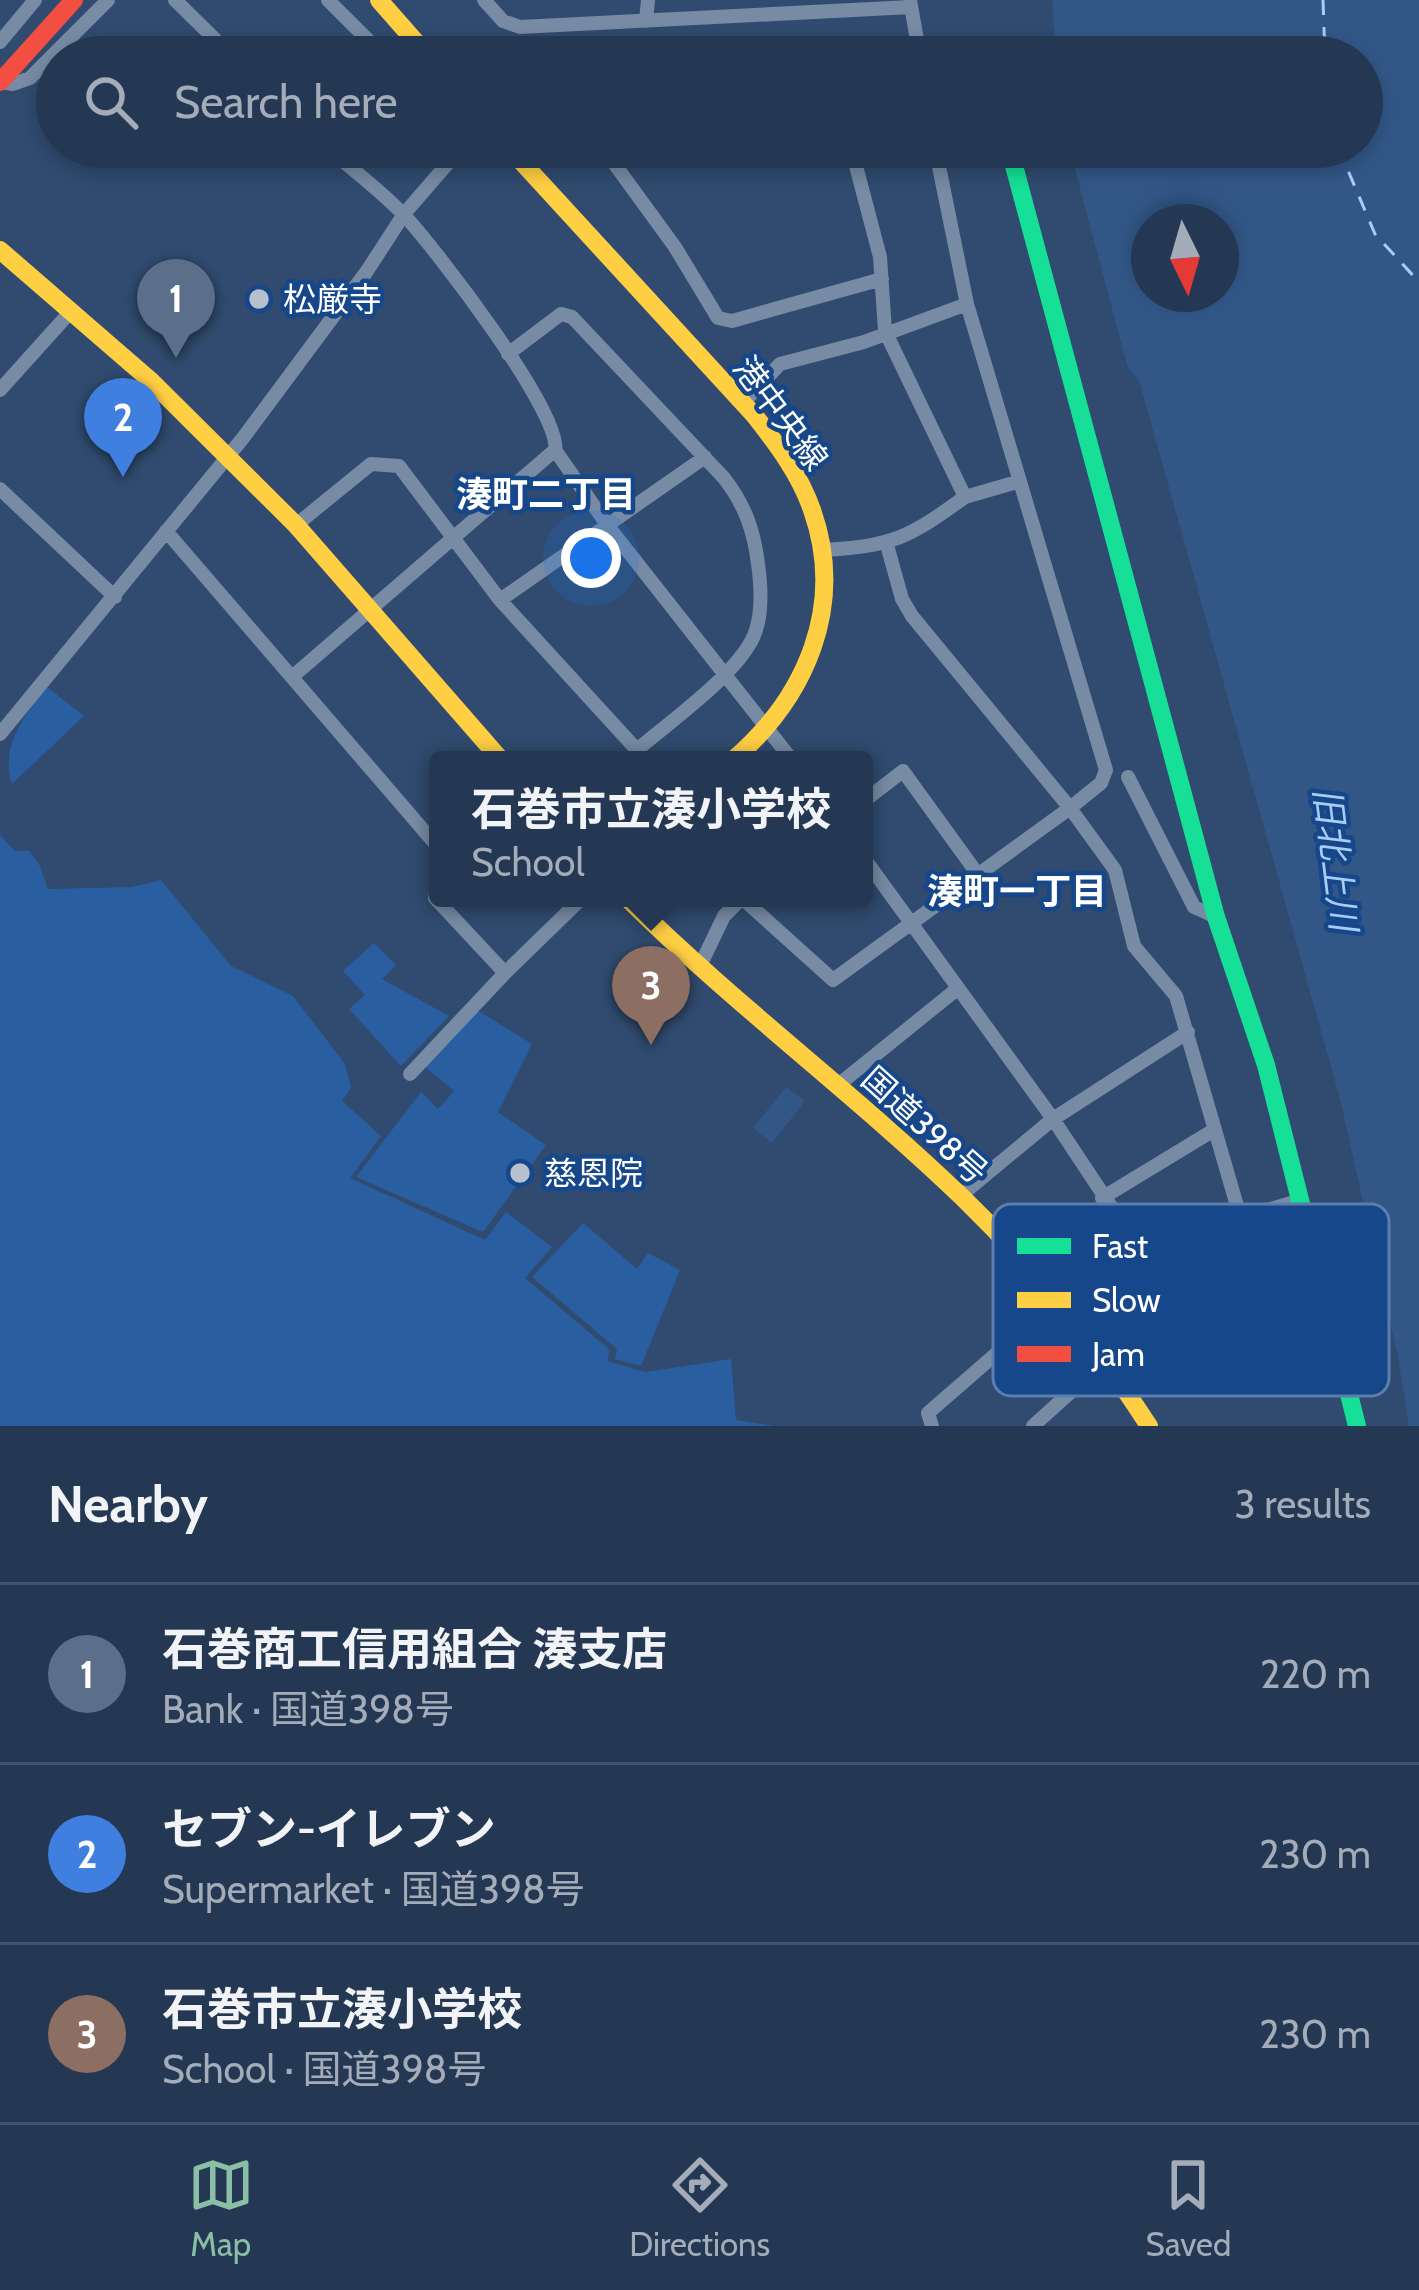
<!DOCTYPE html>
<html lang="en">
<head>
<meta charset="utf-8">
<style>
  :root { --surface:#243853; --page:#2c3f5a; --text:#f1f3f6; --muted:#a3acb8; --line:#41526a; --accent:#8abfa5 }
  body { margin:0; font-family:Cabin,"Noto Sans JP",sans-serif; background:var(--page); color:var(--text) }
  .compass { position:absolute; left:1131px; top:204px; width:108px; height:108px; border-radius:50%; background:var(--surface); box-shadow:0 6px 18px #0003; rotate:175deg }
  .you { position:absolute; left:591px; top:558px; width:42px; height:42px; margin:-30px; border:9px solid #fff; border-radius:50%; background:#1a73e8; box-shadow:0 0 0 18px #1a73e833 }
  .badge { display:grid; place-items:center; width:78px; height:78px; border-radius:50%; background:var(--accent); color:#fff; font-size:39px; font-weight:700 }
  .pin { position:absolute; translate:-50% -99px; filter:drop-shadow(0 3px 6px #0008) }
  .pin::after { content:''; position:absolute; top:63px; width:42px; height:36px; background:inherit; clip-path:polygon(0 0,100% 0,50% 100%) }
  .popup { position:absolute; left:429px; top:751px; width:444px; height:156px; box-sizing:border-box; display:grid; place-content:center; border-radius:12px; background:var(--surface); filter:drop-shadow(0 3px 9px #0005); font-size:39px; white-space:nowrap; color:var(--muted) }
  .popup b { font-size:45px; color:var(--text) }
  .popup::after { content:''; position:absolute; left:50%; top:100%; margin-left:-24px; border:24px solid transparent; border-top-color:var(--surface) }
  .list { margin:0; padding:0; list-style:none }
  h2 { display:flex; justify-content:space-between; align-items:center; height:156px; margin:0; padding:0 48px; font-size:51px }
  h2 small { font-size:39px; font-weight:400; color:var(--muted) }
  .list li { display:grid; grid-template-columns:78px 1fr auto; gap:36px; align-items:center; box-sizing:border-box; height:180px; padding:0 48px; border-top:3px solid var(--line) }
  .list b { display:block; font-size:45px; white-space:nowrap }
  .list p { margin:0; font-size:39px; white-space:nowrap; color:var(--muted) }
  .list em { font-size:39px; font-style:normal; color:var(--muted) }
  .icon { flex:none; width:66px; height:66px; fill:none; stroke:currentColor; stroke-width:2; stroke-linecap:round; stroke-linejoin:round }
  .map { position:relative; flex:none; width:1419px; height:1426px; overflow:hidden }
  .search { position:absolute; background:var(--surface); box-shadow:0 6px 18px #0003; left:36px; right:36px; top:36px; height:132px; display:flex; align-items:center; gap:30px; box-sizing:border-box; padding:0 42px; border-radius:66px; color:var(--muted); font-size:45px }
  .sheet { height:696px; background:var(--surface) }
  nav { display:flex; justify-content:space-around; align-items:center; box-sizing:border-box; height:168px; border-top:3px solid var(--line); background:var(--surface); font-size:33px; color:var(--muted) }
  nav a { display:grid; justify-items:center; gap:6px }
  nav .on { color:var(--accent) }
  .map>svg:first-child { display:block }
  .green { fill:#295ea1 }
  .water { fill:#325787; fill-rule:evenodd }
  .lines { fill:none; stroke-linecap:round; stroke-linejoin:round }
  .ferry { stroke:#a9ccf6; stroke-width:3; stroke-dasharray:15 12; stroke-linecap:butt }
  .street { stroke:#778ba4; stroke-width:14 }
  .fast { stroke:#16e098; stroke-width:18 }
  .slow { stroke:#ffcf43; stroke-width:18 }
  .jam { stroke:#f24e42; stroke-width:18 }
  .poi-dot { fill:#b7c0cd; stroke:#15478a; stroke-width:4.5 }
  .labels { text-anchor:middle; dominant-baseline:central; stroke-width:9; stroke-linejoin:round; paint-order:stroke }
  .poi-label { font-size:33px; fill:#fff; stroke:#15478a; text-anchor:start }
  .street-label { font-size:33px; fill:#fff; stroke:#15478a }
  .neighbourhood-label { font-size:36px; font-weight:bold; fill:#fff; stroke:#15478a }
  .water-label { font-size:36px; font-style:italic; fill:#a9ccf6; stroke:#15478a }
  .key { fill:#15478a; stroke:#5b7ead; stroke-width:3 }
  .key-label { font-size:33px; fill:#fff }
</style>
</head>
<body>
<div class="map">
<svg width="1419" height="1426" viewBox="0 0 1419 1426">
  <rect width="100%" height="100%" fill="#304b6f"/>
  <path class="green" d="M47,687L84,716L12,784C0,747 23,717 47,687Z
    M0,835L15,851H29L39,864L48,889L132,887L161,880L231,966L293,996L345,1064L351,1088L342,1101L381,1136L350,1178L485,1240L506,1212L552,1247L525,1278L610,1350L607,1361L645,1372L731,1359L736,1420L774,1426H0Z
    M374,943L396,965L382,979L449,1016L401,1066L349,1009L365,995L343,971Z
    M477,1010L532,1044L498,1112L546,1145L483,1232L356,1177L421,1092L438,1109L454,1091L424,1066Z
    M583,1223L637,1269L648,1253L680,1270L641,1366L615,1359L617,1349L532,1277Z"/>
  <path class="water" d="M1052,0H1419V1426H1409L1398,1356L1340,1099L1139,380L1128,368L1069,147H1362V57H1056ZM1149,222H1221V294H1149Z
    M786,1087L805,1101L772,1143L753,1128Z"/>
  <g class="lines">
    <path class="ferry" d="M1323,0L1325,57
      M1338,147L1375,234L1419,282"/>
    <path class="street" d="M175,0L233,57
      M328,0L385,57
      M484,0L503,21L520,27L911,7
      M910,0L920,57
      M646,21L648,0
      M0,42L35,0
      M0,82L13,84L30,78L108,0
      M326,147C352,169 381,191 404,215C435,248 562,413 555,450L608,526L792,760
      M619,147L616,166L675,247L718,318L732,321L882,279
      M0,390L72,310
      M743,403L780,364L864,342L967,304
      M0,489L115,597
      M965,497L1017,482
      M296,525L371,464L399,466L500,600L637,750C669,722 744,670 756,630C762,611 761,585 758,564C754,531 745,505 724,478L572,317L561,314L508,354
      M166,531L438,847
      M887,545L902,599L912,616L1070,808L1115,870L1134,946L1176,996L1242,1223L1156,1276
      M822,550C894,546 908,538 965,497L885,331L880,257L851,147
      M500,600L705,457
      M292,677L555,450
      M0,734L243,438L367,271L404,214L462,147
      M1128,777L1194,907L1216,917
      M864,801L903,771L979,876
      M864,858L1053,1119L1211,1357
      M438,895L435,898L505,973
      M699,968L724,916L742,898L833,980L1070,808L1101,783L1106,770L967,304L935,147
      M410,1074L505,973L582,898
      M837,1086L957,989
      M960,1196L1053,1119L1188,1032
      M1102,1198L1214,1130
      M1242,1223L1264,1211L1301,1200
      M932,1426L928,1413L1059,1299
      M1033,1426L1104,1362"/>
    <path class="fast" d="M1009,147L1216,917L1266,1065L1357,1426"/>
    <path class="slow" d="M379,0L429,57
      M508,147L754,415C777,444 800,475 812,510C846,606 806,697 733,760
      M0,250L150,380L296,525L501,760
      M627,898C734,1004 855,1094 963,1198C1034,1267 1096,1343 1149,1426"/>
    <path class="jam" d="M0,82L74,0"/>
  </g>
  <g class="poi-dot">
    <circle cx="259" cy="299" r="12"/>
    <circle cx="520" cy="1173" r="12"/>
  </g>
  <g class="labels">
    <g class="poi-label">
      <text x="283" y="299">松厳寺</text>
      <text x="544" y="1173">慈恩院</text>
    </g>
    <g class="street-label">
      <text transform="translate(781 413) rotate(53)">港中央線</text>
      <text transform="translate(925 1125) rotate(42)">国道398号</text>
    </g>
    <g class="neighbourhood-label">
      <text x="546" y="494">湊町二丁目</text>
      <text x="1017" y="891">湊町一丁目</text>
    </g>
    <g class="water-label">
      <text transform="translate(1336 859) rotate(83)">旧北上川</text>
    </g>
  </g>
  <rect x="993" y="1204" width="396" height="192" rx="18" class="key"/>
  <rect x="1017" y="1238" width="54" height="16" fill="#16e098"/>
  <rect x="1017" y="1292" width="54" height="16" fill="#ffcf43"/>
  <rect x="1017" y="1346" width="54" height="16" fill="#f24e42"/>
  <g class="key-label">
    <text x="1092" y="1258">Fast</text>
    <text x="1092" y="1312">Slow</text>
    <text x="1092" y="1366">Jam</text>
  </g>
</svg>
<svg class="compass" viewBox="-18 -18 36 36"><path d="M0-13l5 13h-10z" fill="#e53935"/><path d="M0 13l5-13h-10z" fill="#a3acb8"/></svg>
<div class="you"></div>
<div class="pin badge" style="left:176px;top:358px;background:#5c6f8a">1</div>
<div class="pin badge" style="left:123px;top:477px;background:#3f7fe0">2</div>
<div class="pin badge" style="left:651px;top:1045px;background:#8d6e63">3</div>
<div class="popup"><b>石巻市立湊小学校</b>School</div>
<div class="search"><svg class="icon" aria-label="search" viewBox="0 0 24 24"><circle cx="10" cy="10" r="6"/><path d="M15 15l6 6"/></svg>Search here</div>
</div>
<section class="sheet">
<h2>Nearby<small>3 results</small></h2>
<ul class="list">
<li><span class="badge" style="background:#5c6f8a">1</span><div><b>石巻商工信用組合 湊支店</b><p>Bank · 国道398号</p></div><em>220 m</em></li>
<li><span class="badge" style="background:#3f7fe0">2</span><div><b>セブン-イレブン</b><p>Supermarket · 国道398号</p></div><em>230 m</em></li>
<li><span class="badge" style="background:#8d6e63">3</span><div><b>石巻市立湊小学校</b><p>School · 国道398号</p></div><em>230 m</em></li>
</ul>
</section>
<nav>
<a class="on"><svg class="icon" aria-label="map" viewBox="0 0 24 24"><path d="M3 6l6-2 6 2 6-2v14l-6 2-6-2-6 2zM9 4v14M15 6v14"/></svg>Map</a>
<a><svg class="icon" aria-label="directions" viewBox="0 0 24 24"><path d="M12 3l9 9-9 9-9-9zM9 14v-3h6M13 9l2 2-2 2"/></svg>Directions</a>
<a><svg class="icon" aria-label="saved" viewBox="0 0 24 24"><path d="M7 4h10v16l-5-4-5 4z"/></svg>Saved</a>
</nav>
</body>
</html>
